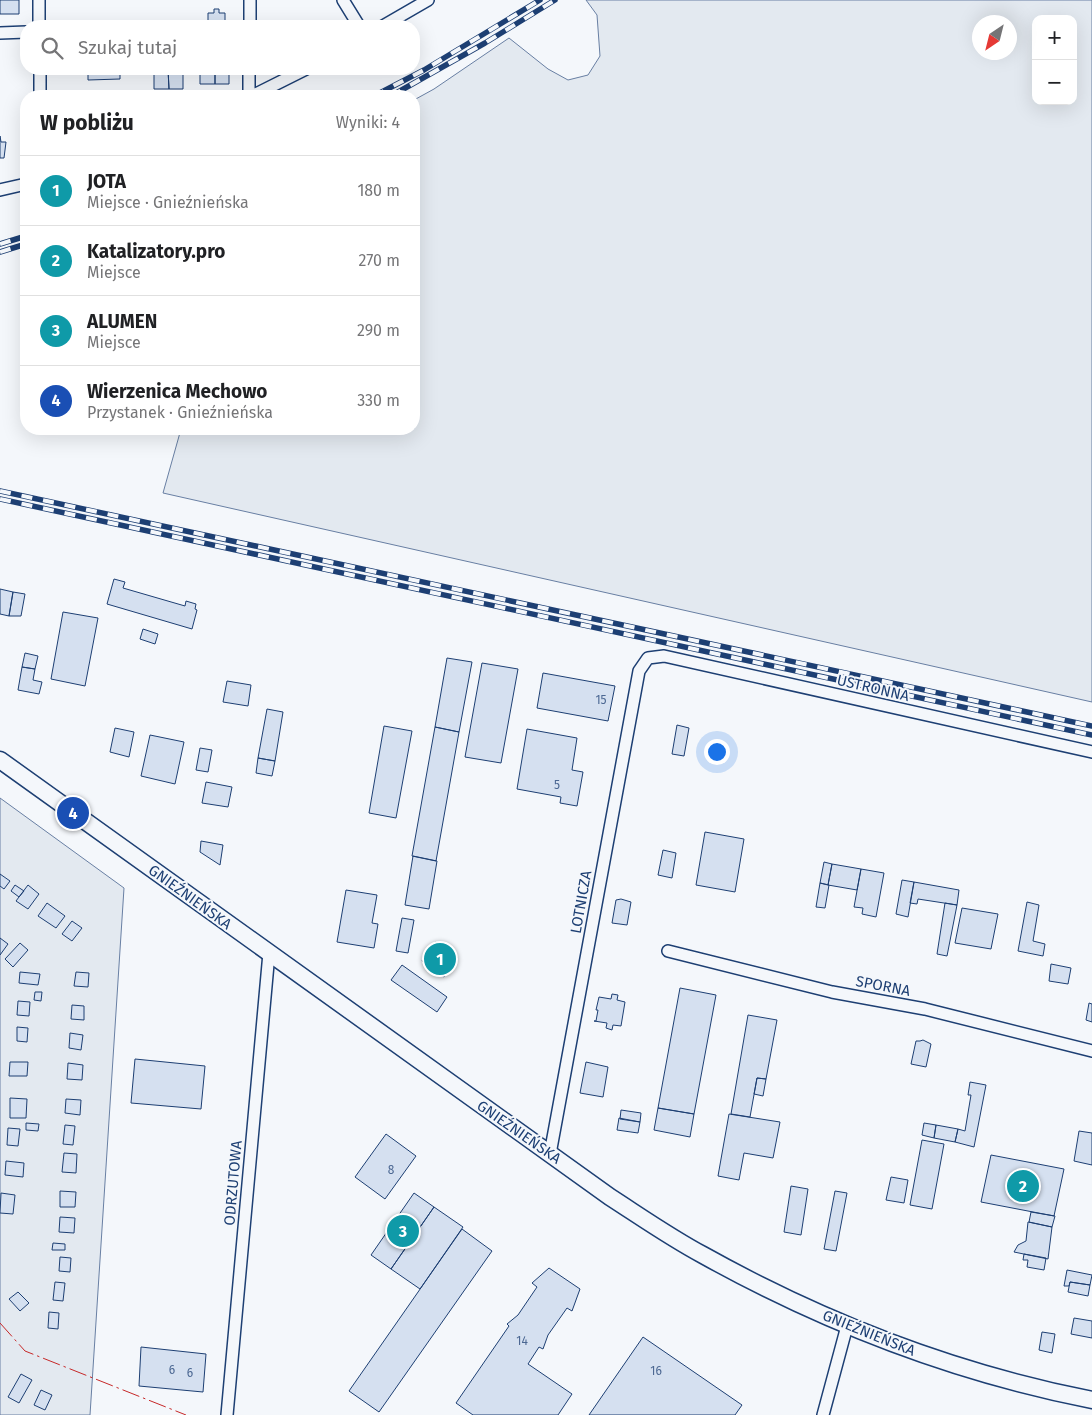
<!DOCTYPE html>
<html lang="pl">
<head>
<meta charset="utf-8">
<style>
  :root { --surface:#fff; --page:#f2f2f2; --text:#202124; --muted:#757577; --line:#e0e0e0; --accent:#1a73e8 }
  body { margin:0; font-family:"Fira Sans",sans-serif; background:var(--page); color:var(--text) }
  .controls { position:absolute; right:15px; top:15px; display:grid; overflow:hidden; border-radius:10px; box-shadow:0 5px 20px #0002 }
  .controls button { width:45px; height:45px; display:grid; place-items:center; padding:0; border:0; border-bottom:1px solid var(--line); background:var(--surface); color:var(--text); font:25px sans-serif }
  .compass { position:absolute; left:972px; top:15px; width:45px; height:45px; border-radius:50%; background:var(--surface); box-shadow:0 5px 20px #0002; rotate:215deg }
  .you { position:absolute; left:716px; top:751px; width:18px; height:18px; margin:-12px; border:4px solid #fff; border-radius:50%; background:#1a73e8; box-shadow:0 0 0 8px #1a73e833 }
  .badge { display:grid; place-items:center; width:32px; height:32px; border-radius:50%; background:var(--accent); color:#fff; font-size:16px; font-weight:700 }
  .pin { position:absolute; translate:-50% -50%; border:2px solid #fff; box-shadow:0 1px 5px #0006 }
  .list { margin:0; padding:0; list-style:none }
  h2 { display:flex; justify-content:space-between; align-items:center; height:65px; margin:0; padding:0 20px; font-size:21px }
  h2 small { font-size:16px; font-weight:400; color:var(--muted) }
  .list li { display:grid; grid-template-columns:32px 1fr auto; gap:15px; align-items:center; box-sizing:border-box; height:70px; padding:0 20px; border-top:1px solid var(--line) }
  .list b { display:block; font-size:19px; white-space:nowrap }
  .list p { margin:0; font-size:16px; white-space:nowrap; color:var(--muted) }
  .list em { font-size:16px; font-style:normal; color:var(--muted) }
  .icon { flex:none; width:28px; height:28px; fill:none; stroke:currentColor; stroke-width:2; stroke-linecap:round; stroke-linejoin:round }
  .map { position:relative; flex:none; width:1092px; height:1415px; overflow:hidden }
  .search { position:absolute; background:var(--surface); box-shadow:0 5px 20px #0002; left:20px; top:20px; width:400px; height:55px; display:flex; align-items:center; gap:12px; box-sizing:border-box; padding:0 18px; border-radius:20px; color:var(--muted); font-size:19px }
  .panel { position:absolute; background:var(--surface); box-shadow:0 5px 20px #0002; left:20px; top:90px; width:400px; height:345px; border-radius:20px }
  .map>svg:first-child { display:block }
  .green { fill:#e3e9f0; stroke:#687fa3; fill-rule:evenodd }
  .building { fill:#d5e0f0; stroke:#1d3f73 }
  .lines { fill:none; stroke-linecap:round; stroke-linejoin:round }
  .minor-casing { stroke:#1d3f73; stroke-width:14 }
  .secondary-casing { stroke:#1d3f73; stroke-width:19 }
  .minor { stroke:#f4f7fb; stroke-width:11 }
  .secondary { stroke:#f4f7fb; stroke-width:16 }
  .rail-casing { stroke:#1d3f73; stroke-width:5.5 }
  .rail { stroke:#f4f7fb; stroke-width:4; stroke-dasharray:11; stroke-linecap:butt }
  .power { stroke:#c62828; stroke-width:1; stroke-dasharray:18 4 2.5 4; stroke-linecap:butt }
  .labels { text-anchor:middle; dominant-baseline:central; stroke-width:4; stroke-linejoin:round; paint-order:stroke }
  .number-label { font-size:12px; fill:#4b6792 }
  .street-label { font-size:15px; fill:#1d3f73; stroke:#f4f7fb }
</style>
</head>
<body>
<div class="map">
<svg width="1092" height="1415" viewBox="0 0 1092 1415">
  <rect width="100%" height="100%" fill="#f4f7fb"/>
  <path class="green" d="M586,0H1092V702L163,493L181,429H414V100L434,89L509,38L548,69L568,80L588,75L600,56L597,15ZM1036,19H1073V101H1036ZM1010,22V52H980V22Z
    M0,798L124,888L90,1415H0Z"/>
  <path class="building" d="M0,0H19V14H0Z
    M214,9H219V13H225V26H208V13H214Z
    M88,69H120V79L88,80Z
    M154,69H168L169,89H154Z
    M168,69H183V89H169Z
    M200,69H215V84H200Z
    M215,69H229V84H215Z
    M0,136L1,142H6L4,158H0Z
    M114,579L125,582L123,588L185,606L186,601L196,604L195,609L197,610L192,629L107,604Z
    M0,589L13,592L9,616L0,614Z
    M13,592L25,594L21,616H9Z
    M63,612L98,618L85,686L51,679Z
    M143,629L158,634L155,644L140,639Z
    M25,653L38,656L35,669L22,667Z
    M447,658L472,662L459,732L435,727Z
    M482,663L518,669L501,763L465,757Z
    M22,667L35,669L33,680L42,682L39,694L18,690Z
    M543,673L615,686L608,721L537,708Z
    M227,681L251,685L248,706L223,702Z
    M267,709L283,712L275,761L258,758Z
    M677,725L689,728L684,756L672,754Z
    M384,726L412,731L396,818L369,813Z
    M435,727L459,732L436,861L412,856Z
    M115,728L134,732L129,757L110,752Z
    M527,729L577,738L572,770L583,772L577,806L560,803L561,797L517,789Z
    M150,735L184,742L175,784L141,776Z
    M200,748L212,750L208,772L196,770Z
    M258,758L275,761L272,776L256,773Z
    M206,782L232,787L228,807L202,803Z
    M705,832L744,839L735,892L696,885Z
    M201,841L223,845L220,865L200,852Z
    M663,850L676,853L672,878L658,875Z
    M413,856L437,861L429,909L405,905Z
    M824,862L832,864L828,885L820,883Z
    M832,864L861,869L857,890L828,885Z
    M861,869L884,873L876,917L862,914L863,908L854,907Z
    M0,874L10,881L4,889L0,886Z
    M902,880L914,882L908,917L896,914Z
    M914,882L959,890L957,905L918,899L917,904L910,903Z
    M820,883L829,885L825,908L816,907Z
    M15,885L24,891L19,897L11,891Z
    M28,885L39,894L28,909L16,901Z
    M346,890L377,895L372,923L378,924L374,948L337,942Z
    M621,899L631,902L627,925L612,923L616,900Z
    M1027,902L1039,905L1033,941L1045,944L1043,956L1018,951Z
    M47,903L65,916L56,928L38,916Z
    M945,903L957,905L947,956L937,954Z
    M962,908L998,914L991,949L955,943Z
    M402,918L414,920L408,953L396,951Z
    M72,921L82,928L72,941L62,934Z
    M0,938L8,944L0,955Z
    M435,942L457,957L444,977L422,961Z
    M20,943L28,950L13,967L5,959Z
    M1051,964L1071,968L1068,984L1049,981Z
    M402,965L447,997L437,1012L391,980Z
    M20,972L40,974L38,985L19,983Z
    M76,972L89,973L88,987L74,986Z
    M680,988L716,995L694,1114L658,1108Z
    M35,992H42L41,1001L34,1000Z
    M612,994L618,995L617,1000L625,1002L621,1026L613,1025L612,1030L606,1028L607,1023L594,1021H596L598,1010H596L599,997L611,999Z
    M18,1001L30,1002L29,1016L17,1015Z
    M1089,1003L1092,1004V1022L1086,1020Z
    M72,1005L84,1006V1020L71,1019Z
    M748,1015L777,1020L766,1079L757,1078L750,1117L731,1114Z
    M17,1027L28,1028L27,1042L17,1041Z
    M70,1033L83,1035L81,1050L69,1048Z
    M923,1040L931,1044L926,1067L911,1064L916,1041H920Z
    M135,1059L205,1066L201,1109L131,1103Z
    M10,1062H28L27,1076H9Z
    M586,1062L608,1067L603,1097L580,1093Z
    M68,1063L83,1065L82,1080L67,1079Z
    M757,1078L766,1079L763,1096L754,1094Z
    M970,1082L986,1085L974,1147L955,1142L958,1129L965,1131L971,1095H968Z
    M10,1098L27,1099L26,1118H10Z
    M66,1099L81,1100L80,1115L65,1113Z
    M658,1108L694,1114L690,1137L654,1130Z
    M621,1110L641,1113L640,1122L620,1119Z
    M729,1114L780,1122L773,1158L744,1153L739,1180L718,1176Z
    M619,1118L640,1122L638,1133L617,1130Z
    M26,1123L39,1124L38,1131L26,1130Z
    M924,1123L936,1125L934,1138L922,1135Z
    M65,1125L75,1126L73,1145L63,1144Z
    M936,1125L958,1129L955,1142L934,1138Z
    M8,1128L20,1129L18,1146L7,1145Z
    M1079,1131L1092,1133V1165L1074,1161Z
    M386,1134L416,1156L385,1199L355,1177Z
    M922,1140L944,1144L932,1209L910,1205Z
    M64,1153L77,1154L76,1173L62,1172Z
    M991,1155L1064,1169L1054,1216L981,1202Z
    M6,1161L24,1163L23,1177L5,1175Z
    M891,1177L908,1180L904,1203L886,1200Z
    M791,1186L808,1189L801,1235L784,1232Z
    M60,1191L76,1192L75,1207H60Z
    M835,1191L847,1193L836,1251L824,1249Z
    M1,1193L15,1195L13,1214L0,1213Z
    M414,1193L434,1207L391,1269L371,1255Z
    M434,1207L463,1227L420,1289L391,1269Z
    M1031,1212L1055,1216L1052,1227L1029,1222Z
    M60,1217L75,1218L74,1233L59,1232Z
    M1028,1222L1052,1227L1048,1259L1014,1252L1018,1245L1026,1241Z
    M462,1229L492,1251L379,1412L349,1391Z
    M53,1243L65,1244V1250H52Z
    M1024,1254L1046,1258L1044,1270L1027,1267L1028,1260H1023Z
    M60,1257L71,1258L70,1272L59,1271Z
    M549,1268L580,1289L572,1311L567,1308L548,1335L543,1349L539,1347L528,1364L572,1394L558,1415H473L456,1403L509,1326L507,1324L518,1315L537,1287L532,1283Z
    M1067,1270L1092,1275L1090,1285L1070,1282L1069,1286H1064Z
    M55,1282L65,1283L63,1301L53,1300Z
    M1070,1282L1090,1285L1088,1296L1068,1292Z
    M18,1292L29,1303L20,1311L9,1299Z
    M49,1312L59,1313L58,1329L48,1328Z
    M1074,1318L1092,1321V1338L1071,1334Z
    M1042,1332L1055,1334L1052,1353L1039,1350Z
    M643,1337L742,1405L735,1415H589Z
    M141,1347L206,1354L203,1392L139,1386Z
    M21,1374L32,1380L19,1403L8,1397Z
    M41,1390L52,1395L45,1410L34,1405Z"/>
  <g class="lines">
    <defs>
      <path id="minor" d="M39,0V26
        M343,0L359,26
        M250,26V0
        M383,26L428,0
        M0,33L26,32
        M40,69V96
        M249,96V69
        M252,96L306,69
        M0,190L26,184
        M668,951L832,992L925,1009L1092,1051
        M550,1154L639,671L648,658L664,656L1092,752
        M227,1415L269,953
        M823,1415L847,1326"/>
      <path id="secondary" d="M0,760L610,1197C641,1217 671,1238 703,1255C825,1323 955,1373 1092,1400"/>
    </defs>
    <use href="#minor" class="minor-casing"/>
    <use href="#secondary" class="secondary-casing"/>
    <use href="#minor" class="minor"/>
    <use href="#secondary" class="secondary"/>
    <defs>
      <path id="rail" d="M374,96L424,70L540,0
        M391,96L485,43L555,0
        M0,244L26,236
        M0,252L26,244
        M0,491L1092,726
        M0,499L1092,735"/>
    </defs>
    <use href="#rail" class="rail-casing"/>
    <use href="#rail" class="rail"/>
    <path class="power" d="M0,1323L25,1351L186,1415"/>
  </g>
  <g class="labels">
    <g class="number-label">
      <text x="601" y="700">15</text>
      <text x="557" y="785">5</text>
      <text x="391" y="1170">8</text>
      <text x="522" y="1341">14</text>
      <text x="172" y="1370">6</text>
      <text x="656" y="1371">16</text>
      <text x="190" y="1373">6</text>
    </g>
    <g class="street-label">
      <text transform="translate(873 688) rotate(13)">USTRONNA</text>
      <text transform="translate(190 897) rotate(36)">GNIEŹNIEŃSKA</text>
      <text transform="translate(581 902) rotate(-80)">LOTNICZA</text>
      <text transform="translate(883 986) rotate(11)">SPORNA</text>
      <text transform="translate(519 1132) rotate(35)">GNIEŹNIEŃSKA</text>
      <text transform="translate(233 1183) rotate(-85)">ODRZUTOWA</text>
      <text transform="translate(869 1333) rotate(22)">GNIEŹNIEŃSKA</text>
    </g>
  </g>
</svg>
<div class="controls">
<button>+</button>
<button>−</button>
</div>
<svg class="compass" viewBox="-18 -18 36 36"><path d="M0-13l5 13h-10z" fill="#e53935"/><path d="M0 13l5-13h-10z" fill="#757577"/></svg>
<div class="you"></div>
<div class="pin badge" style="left:440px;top:959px;background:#0f9aa8">1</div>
<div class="pin badge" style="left:1023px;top:1186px;background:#0f9aa8">2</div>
<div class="pin badge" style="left:403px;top:1231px;background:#0f9aa8">3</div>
<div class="pin badge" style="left:73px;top:813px;background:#1a4fb4">4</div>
<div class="search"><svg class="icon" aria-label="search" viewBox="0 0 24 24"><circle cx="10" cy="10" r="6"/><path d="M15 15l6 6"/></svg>Szukaj tutaj</div>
<section class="panel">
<h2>W pobliżu<small>Wyniki: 4</small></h2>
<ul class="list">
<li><span class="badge" style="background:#0f9aa8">1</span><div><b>JOTA</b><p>Miejsce · Gnieźnieńska</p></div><em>180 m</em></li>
<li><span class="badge" style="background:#0f9aa8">2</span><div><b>Katalizatory.pro</b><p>Miejsce</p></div><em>270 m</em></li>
<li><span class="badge" style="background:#0f9aa8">3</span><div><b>ALUMEN</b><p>Miejsce</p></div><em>290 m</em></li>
<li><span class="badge" style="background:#1a4fb4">4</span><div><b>Wierzenica Mechowo</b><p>Przystanek · Gnieźnieńska</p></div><em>330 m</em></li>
</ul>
</section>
</div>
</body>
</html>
